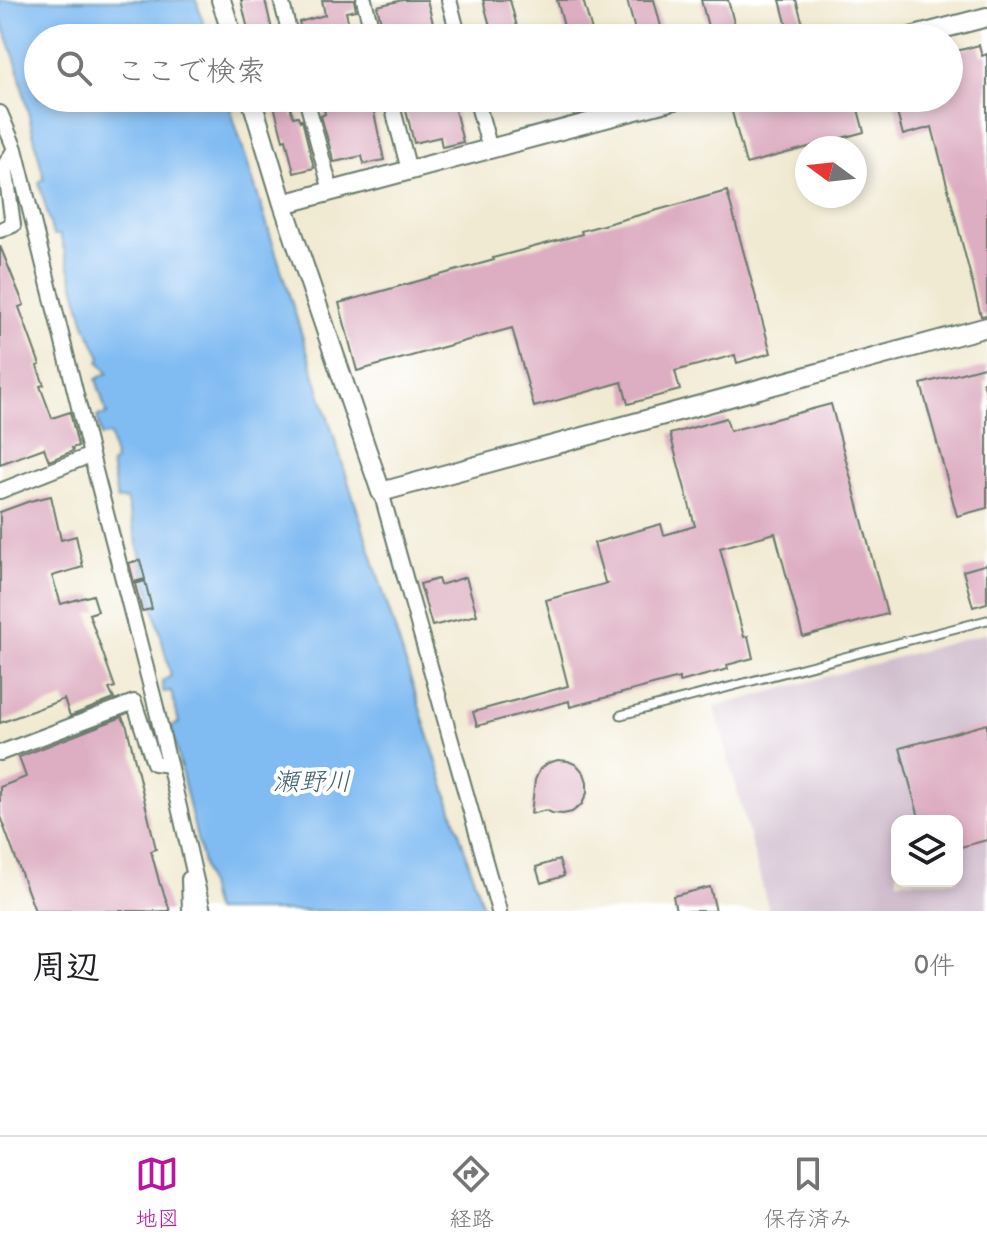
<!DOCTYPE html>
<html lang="ja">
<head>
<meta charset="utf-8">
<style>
  :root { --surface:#fff; --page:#f6f6f6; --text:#202124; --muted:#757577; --line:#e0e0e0; --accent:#b5179e }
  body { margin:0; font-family:"Balsamiq Sans","Klee One",sans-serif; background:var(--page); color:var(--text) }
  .controls { position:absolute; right:24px; bottom:24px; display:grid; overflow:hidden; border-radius:16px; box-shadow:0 4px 12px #0003 }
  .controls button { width:72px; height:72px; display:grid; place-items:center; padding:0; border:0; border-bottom:2px solid var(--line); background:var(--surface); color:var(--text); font:40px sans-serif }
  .compass { position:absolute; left:795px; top:136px; width:72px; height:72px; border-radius:50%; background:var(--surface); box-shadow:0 4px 12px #0003; rotate:285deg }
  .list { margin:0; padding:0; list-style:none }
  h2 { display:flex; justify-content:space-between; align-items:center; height:104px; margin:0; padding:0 32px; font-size:34px }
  h2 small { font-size:26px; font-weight:400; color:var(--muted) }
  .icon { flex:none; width:44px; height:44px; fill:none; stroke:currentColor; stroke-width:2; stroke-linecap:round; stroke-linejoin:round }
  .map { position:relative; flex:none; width:987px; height:911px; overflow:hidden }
  .search { position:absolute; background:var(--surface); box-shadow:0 4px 12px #0003; left:24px; right:24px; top:24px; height:88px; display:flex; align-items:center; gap:20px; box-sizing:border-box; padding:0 28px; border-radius:44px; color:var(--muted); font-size:30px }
  .sheet { height:224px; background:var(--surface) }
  nav { display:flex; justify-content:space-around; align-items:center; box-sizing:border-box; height:112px; border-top:2px solid var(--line); background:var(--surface); font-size:22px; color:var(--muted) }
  nav a { display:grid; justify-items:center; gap:4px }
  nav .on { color:var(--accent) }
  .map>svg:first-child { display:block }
  .industrial { fill:#d0bdcd; fill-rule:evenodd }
  .water { fill:#80bbf2; stroke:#507c93; stroke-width:2 }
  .building { fill:#ddadc1 }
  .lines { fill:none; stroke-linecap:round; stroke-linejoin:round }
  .service-casing { stroke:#687a6c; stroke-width:11 }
  .minor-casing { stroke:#687a6c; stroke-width:18 }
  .tertiary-casing { stroke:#687a6c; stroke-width:22 }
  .service { stroke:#fff; stroke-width:7 }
  .minor { stroke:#fff; stroke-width:14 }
  .tertiary { stroke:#fff; stroke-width:18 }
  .labels { text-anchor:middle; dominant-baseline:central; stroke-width:8; stroke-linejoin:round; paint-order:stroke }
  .water-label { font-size:26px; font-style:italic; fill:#3c636d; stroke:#fff }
</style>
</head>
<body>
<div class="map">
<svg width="987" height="911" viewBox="0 0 987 911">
  <rect width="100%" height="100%" fill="#fff"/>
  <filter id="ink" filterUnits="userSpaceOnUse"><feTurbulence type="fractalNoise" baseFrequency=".0125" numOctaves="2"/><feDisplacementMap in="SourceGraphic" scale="16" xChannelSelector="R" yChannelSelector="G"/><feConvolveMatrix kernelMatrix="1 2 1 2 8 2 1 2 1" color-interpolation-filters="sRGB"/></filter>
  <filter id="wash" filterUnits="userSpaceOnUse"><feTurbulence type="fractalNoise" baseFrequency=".006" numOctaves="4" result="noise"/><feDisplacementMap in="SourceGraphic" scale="32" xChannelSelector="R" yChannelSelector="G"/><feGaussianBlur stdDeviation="1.8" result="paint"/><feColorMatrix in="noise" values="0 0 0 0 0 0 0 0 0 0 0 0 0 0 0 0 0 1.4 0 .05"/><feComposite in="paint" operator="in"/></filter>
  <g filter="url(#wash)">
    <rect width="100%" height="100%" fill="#f1ead3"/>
    <path class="industrial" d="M987,633V911H769L715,707ZM897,821H957V881H897Z"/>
    <path class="water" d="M0,0H196L208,38H38V98H227L484,911H214L171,727L179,723L171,691L163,692L162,681L171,676L126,499L117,500L111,464L115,461L110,435L101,436L97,416L107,414L96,379L108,373L99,362L101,357L86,327L60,235H53L39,182L44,179L17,65L0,16Z"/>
    <g id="blocks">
      <path class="building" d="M241,0H265L274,38H250Z
        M322,0H354L356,10L346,12L352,38H303L299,22L325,15Z
        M403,0H427L437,38H385L377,6Z
        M483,0H510L520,38H493Z
        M557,0H583L594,38H567Z
        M627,0H654L664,38H637Z
        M701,0H728L738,38H711Z
        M780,0H796L807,38H790Z
        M979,45L982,56L987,54V315L981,316L932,127L903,135L893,98H949V53Z
        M272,98H288L293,117L298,116L300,121L302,120L314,168L294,173L286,139L283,140Z
        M322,98H371L384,160L364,164L362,156L334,162L321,116L325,114Z
        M403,98H427L428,102L452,98L463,142L442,147L440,137L414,143Z
        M768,98H855L864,132L746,164L731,108Z
        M727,191L771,353L737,363L735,355L675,371L680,390L628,404L622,382L534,407L512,328L357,371L339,303L494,260L493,258L582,234L581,231Z
        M0,246L24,305L19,307L40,365L37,366L44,385L40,386L52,418L70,412L78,446L72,448L73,451L49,461L44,448L0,464Z
        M987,366V381L983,382L987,397V508L957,516L921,384Z
        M831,404L887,614L803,637L775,533L720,548L744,637L748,636L753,658L727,665L728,669L680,682L679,678L570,707L569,701L477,726L473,712L568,686L546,600L608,583L605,582L594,543L661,524L664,535L695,526L670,434L726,418L730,431Z
        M51,496L61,540L76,536L83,567L52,576L61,604L93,595L98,611L89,614L115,687L109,689L114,699L70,716L64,699L0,723V512L30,501Z
        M140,560L145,579L134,582L129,563Z
        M987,564V603L973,607L963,571Z
        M466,577L477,615L432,626L420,584L438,579L440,585Z
        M145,581L152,609L142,611L135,584Z
        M122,717L127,727L156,849L151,851L160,885H161L170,911H35L4,827H5L0,814V787L26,777L19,757Z
        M987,724V840L957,848V821H920L900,748Z
        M558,760L568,761L577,765L584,773L587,782V793L582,804L572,812L563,814L552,813L546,810L531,814L535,780L540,769L548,763Z
        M559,860L564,876L541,883L536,867Z
        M710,887L716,911H676L673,896Z"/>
    </g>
  </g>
  <g filter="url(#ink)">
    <use href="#blocks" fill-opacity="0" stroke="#687a6c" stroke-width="2"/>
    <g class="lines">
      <defs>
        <path id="service" d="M621,715L987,620"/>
        <path id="minor" d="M281,0L291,38
          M364,0L374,38
          M449,0L459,38
          M306,98L331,191
          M390,98L409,170
          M476,98L490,149
          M0,113L15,149L91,455L155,703L203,911
          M0,230L13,225L5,165L15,149
          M0,491L91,455
          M381,492L499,911
          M0,753L134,702L154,763L169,765
          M189,879L190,911"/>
        <path id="tertiary" d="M221,0L233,38
          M907,38L987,17
          M251,98L283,204L381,492L987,327
          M283,204L681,98"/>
      </defs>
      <use href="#service" class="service-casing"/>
      <use href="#minor" class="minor-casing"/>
      <use href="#tertiary" class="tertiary-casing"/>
      <use href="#service" class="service"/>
      <use href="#minor" class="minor"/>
      <use href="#tertiary" class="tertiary"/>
    </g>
  </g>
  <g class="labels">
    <g class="water-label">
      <text x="312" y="782">瀬野川</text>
    </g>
  </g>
</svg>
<div class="controls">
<button><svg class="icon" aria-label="layers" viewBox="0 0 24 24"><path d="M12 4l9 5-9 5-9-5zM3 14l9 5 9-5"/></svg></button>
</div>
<svg class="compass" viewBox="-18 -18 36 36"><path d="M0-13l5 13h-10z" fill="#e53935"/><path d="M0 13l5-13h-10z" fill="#757577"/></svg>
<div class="search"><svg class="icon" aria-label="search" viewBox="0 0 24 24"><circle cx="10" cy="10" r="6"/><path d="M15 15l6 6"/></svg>ここで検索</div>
</div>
<section class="sheet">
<h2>周辺<small>0件</small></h2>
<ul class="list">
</ul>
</section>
<nav>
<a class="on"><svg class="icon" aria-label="map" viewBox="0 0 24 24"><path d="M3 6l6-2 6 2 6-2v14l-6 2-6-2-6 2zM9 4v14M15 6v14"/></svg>地図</a>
<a><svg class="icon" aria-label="directions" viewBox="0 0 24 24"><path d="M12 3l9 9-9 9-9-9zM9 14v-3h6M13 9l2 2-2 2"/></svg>経路</a>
<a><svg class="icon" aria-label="saved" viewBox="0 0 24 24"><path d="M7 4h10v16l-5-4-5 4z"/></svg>保存済み</a>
</nav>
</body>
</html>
